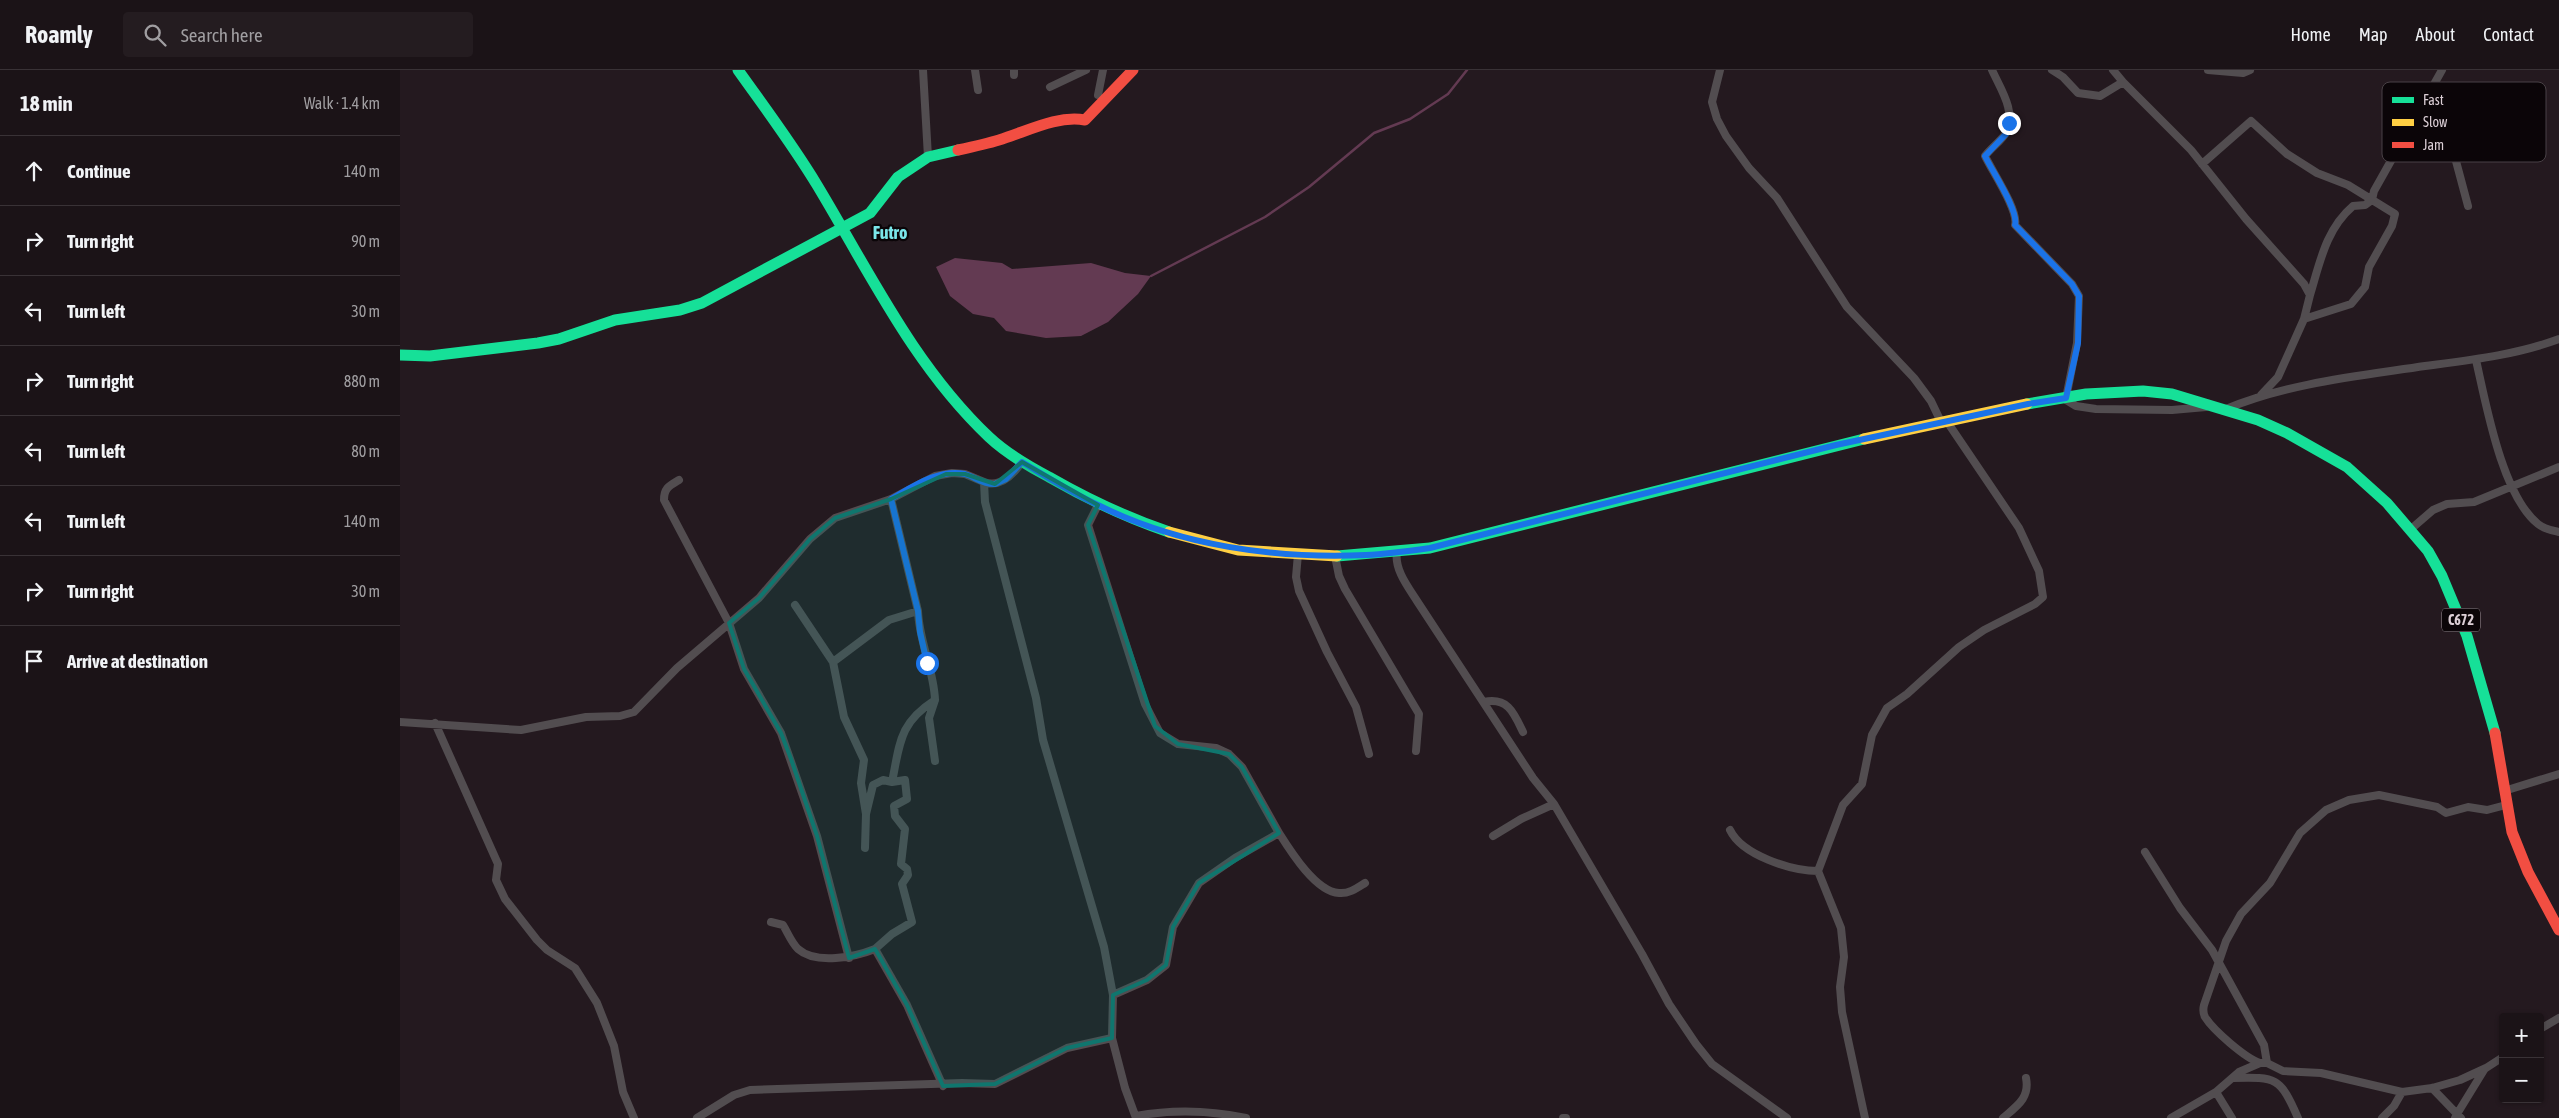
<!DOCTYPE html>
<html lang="en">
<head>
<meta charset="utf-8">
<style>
  :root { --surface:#1b1317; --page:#241c20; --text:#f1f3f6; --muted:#a09ea1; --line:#393236 }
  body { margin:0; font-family:"Asap Condensed",sans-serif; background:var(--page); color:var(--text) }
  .controls { position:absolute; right:15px; bottom:15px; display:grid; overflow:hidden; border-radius:5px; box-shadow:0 1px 4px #0004 }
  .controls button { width:45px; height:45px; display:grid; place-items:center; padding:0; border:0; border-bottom:1px solid var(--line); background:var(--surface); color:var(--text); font:25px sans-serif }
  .stop { position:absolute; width:15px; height:15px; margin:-11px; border:4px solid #1a73e8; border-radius:50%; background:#fff }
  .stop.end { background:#1a73e8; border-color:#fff; box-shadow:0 1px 5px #0008 }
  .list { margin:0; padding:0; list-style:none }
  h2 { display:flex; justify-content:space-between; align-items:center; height:65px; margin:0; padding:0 20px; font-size:21px }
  h2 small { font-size:16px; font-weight:400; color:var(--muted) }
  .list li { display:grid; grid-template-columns:32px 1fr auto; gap:15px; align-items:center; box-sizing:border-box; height:70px; padding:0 20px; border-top:1px solid var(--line) }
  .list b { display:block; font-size:19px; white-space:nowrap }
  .list em { font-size:16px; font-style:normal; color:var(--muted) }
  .icon { flex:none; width:28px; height:28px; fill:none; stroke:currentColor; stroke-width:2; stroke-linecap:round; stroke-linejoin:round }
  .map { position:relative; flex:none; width:2159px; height:1048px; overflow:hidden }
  header { display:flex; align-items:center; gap:30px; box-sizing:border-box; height:70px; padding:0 25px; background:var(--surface); border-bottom:1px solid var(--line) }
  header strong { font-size:24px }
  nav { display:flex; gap:28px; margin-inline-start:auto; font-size:18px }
  .search { width:350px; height:45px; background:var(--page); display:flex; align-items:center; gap:12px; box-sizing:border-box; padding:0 18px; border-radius:5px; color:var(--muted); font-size:19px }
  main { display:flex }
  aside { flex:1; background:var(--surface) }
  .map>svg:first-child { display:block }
  .water { fill:#633a52 }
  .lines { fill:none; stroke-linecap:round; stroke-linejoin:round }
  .stream { stroke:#633a52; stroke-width:2.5 }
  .street { stroke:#524d50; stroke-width:8 }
  .fast { stroke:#16e098; stroke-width:11 }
  .slow { stroke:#ffcf43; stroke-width:11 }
  .jam { stroke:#f24e42; stroke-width:11 }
  .route { stroke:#1a73e8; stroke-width:6 }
  .marked { fill:#0f766e; fill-opacity:0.2; stroke:#0f766e; stroke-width:4; stroke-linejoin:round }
  .labels { text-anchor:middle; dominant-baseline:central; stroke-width:4.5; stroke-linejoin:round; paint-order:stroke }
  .shield { fill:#0b0508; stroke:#9d9298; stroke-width:1 }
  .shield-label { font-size:14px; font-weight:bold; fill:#dbced5 }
  .quarter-label { font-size:18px; font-weight:bold; fill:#7ae6ea; stroke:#0b0508 }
  .key { fill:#0b0508; stroke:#494146; stroke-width:1 }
  .key-label { font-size:14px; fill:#dbced5 }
</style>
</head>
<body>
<header>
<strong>Roamly</strong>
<div class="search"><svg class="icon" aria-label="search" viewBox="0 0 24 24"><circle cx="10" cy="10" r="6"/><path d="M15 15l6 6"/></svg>Search here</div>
<nav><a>Home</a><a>Map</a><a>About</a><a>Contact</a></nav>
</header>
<main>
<aside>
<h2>18 min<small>Walk · 1.4 km</small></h2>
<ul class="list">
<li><svg class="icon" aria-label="ahead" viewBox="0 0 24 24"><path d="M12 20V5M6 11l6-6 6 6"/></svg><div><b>Continue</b></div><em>140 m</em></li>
<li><svg class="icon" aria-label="right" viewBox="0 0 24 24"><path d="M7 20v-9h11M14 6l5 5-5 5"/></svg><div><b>Turn right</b></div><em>90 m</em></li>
<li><svg class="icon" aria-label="left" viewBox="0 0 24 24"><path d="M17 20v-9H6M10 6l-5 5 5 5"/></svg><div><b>Turn left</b></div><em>30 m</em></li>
<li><svg class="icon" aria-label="right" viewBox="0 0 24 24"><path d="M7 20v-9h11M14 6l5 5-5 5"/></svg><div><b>Turn right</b></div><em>880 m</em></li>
<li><svg class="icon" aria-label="left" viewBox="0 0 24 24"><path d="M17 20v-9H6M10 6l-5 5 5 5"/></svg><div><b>Turn left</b></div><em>80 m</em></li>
<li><svg class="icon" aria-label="left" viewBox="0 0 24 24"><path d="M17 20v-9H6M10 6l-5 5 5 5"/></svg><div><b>Turn left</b></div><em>140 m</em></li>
<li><svg class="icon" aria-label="right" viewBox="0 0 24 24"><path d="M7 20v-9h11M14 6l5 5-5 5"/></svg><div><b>Turn right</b></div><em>30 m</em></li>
<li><svg class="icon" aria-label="arrive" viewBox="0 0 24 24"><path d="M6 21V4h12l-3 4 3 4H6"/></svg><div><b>Arrive at destination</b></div></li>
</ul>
</aside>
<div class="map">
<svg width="2159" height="1048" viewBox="0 0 2159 1048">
  <rect width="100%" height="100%" fill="#24191f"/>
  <path class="water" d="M555,188L602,193L612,199L691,193L725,203L751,206L738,224L708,252L681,266L646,268L606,261L594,248L573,244L550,226L536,197Z"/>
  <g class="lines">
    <path class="stream" d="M751,206L865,147L909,117L974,63L1010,49L1048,24L1067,0"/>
    <path class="street" d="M523,0L528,87
      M575,0L578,20
      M614,0V5
      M1320,0L1312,32L1317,49L1326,66L1349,98L1377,128L1447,237L1514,308L1531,331L1542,354
      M1592,0C1600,18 1617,42 1606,63C1602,70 1591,78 1585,86C1592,101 1619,141 1615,155L1672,214L1679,226L1677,273L1666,328
      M1652,0L1663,7L1678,23L1700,26L1723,12L1713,0
      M1808,0L1843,3L1850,0
      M1723,12L1791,80L1846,149L1904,214L1910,225L1904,249L1878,307L1861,325
      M650,17L686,0
      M698,25L703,0
      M2015,47L2042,57L2049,65L2068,136
      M1802,94L1851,51L1887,84L1917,103L1948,115L1995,144L1992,156L1969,197L1965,217L1951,234L1904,249
      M1910,225C1920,192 1926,159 1953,136L1965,135L1972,130L1974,121L2042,0
      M2076,290C2086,334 2102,425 2138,454C2144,459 2151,460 2159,462
      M1663,328L1676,336L1696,339L1772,340L1806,337
      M1826,339C1888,313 1959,306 2025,296C2071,290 2116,285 2159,269
      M622,392C613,405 600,418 584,412L585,432L636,628L643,670L704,877L713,925L712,968L725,1018L736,1048
      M279,410C269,416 264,418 264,430L329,553L344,599L381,663L417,766L449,888
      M491,429L518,541
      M698,435L688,455L745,634L760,663L778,674L816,678L829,684L842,697L879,763L835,788L799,813L773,857L766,895L747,910L713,925
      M2011,459L2033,440L2047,434L2074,432L2159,397
      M997,482C994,499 1008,517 1017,531L1133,708L1154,734L1121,749L1093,766
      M898,484L896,507L899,521L927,582L956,637L969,684
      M935,486L939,506L945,519L1019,644L1016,681
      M395,535L433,592
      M1084,632C1108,627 1114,643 1123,662
      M0,652L121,660L186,647L220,646L234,642L277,598L359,528L410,469L435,448L491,429L535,406L552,403L565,404L584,412
      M35,653L98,794L96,810L105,829L137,870L147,880L175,898L197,933L214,976L223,1022L234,1048
      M535,691L529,648L535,630C499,653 500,673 492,712L505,710L507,729L494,736L495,746L505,759L501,794L507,799L508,805L502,814L512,852L492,864L475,879L507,935L543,1016
      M492,712L483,710L473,715L466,744L461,713L464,690L444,647L433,592L489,550L518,541C519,572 534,600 535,630
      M2104,721L2159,704
      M1154,734L1242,884L1269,934L1296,974L1312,994L1387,1048
      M1330,760C1342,785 1391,801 1418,801L1443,735L1462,714L1472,665L1487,638L1507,624L1559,577L1584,560L1635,534L1643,527L1639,501L1619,458L1548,353
      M879,763C891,782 916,822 939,823C949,824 957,818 965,813
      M465,778L466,744
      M1745,782L1780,838L1812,880L1864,975L1867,993
      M1418,801L1441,858L1444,887L1440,917L1442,942L1465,1048
      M371,852L383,855C388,863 391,872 398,879C416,895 455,887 475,879
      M2140,959L2159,948
      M1860,993C1845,988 1813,960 1805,947C1803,943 1803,939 1804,935L1826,871L1841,844L1870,813L1900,763L1926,740L1949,730L1979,725L2037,737L2046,743L2068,737L2087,740L2106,735
      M1833,1008C1877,1007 1880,1007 1898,1048
      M2032,1018L2057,1044L2055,1048
      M1816,1022L1832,1048
      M736,1046C774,1039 808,1040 846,1048
      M297,1048L334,1025L350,1020L562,1013L595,1014L667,978L712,968
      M1163,1048H1166
      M1603,1048C1617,1036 1630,1028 1626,1008
      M1771,1048L1816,1022L1839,1002L1860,993H1867L1883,1001L1921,1003L2002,1022L2032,1018L2060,1010L2086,998L2103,987
      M1982,1048L1994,1036L2002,1022
      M2061,1048L2057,1044L2084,1000"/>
    <path class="fast" d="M338,0C365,38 393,75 417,115C470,203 514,296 589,367C607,384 628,396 649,407C689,430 725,447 769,462
      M0,285L30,286L138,273L159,269L215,250L280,240L302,233L470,143L498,107L528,87L558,80
      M1627,334L1686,324L1743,321L1772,324L1858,350L1887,363L1947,397L1987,433L2028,481L2042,506L2067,566L2095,663
      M937,486L1030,478L1464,369"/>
    <path class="slow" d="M1464,369L1627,334
      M769,462L838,480L937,486"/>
    <path class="jam" d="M558,80C572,77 586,74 599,70C626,62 656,45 685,50L733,0
      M2095,663L2112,762L2128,802L2159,860"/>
  </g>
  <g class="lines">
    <path class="route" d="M527,593L520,562L518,541L491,429C512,417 539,398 565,404C575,407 584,415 595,414L606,409L622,392C647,407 672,423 698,435C780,476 875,489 966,485C988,484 1009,481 1030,478L1436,375L1628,334L1666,328L1678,273L1679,226L1672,214L1615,155C1619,141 1592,101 1585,86L1606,64L1609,53"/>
  </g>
  <path class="marked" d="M622,392L698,435L688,455L755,656L778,674L829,684L842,697L879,763L799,813L773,857L766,895L747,910L713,925L712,968L667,978L595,1014L543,1016L507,935L475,879L449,888L417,766L391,689L381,663L344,599L329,553L359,528L410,469L435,448L491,429L546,404H565L595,414Z"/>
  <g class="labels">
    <rect class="shield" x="2042" y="538.5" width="38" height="23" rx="4"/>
    <g class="shield-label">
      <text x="2061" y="550">C672</text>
    </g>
    <g class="quarter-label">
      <text x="490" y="162">Futro</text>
    </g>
  </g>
  <rect x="1982" y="12" width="164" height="80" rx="8" class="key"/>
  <rect x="1992" y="27" width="22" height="6" fill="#16e098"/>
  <rect x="1992" y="49" width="22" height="7" fill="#ffcf43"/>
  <rect x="1992" y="72" width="22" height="6" fill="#f24e42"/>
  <g class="key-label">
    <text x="2023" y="35">Fast</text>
    <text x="2023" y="57">Slow</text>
    <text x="2023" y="80">Jam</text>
  </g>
</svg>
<div class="controls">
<button>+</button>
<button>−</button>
</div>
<div class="stop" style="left:527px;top:593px"></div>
<div class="stop end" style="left:1609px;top:53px"></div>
</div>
</main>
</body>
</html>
